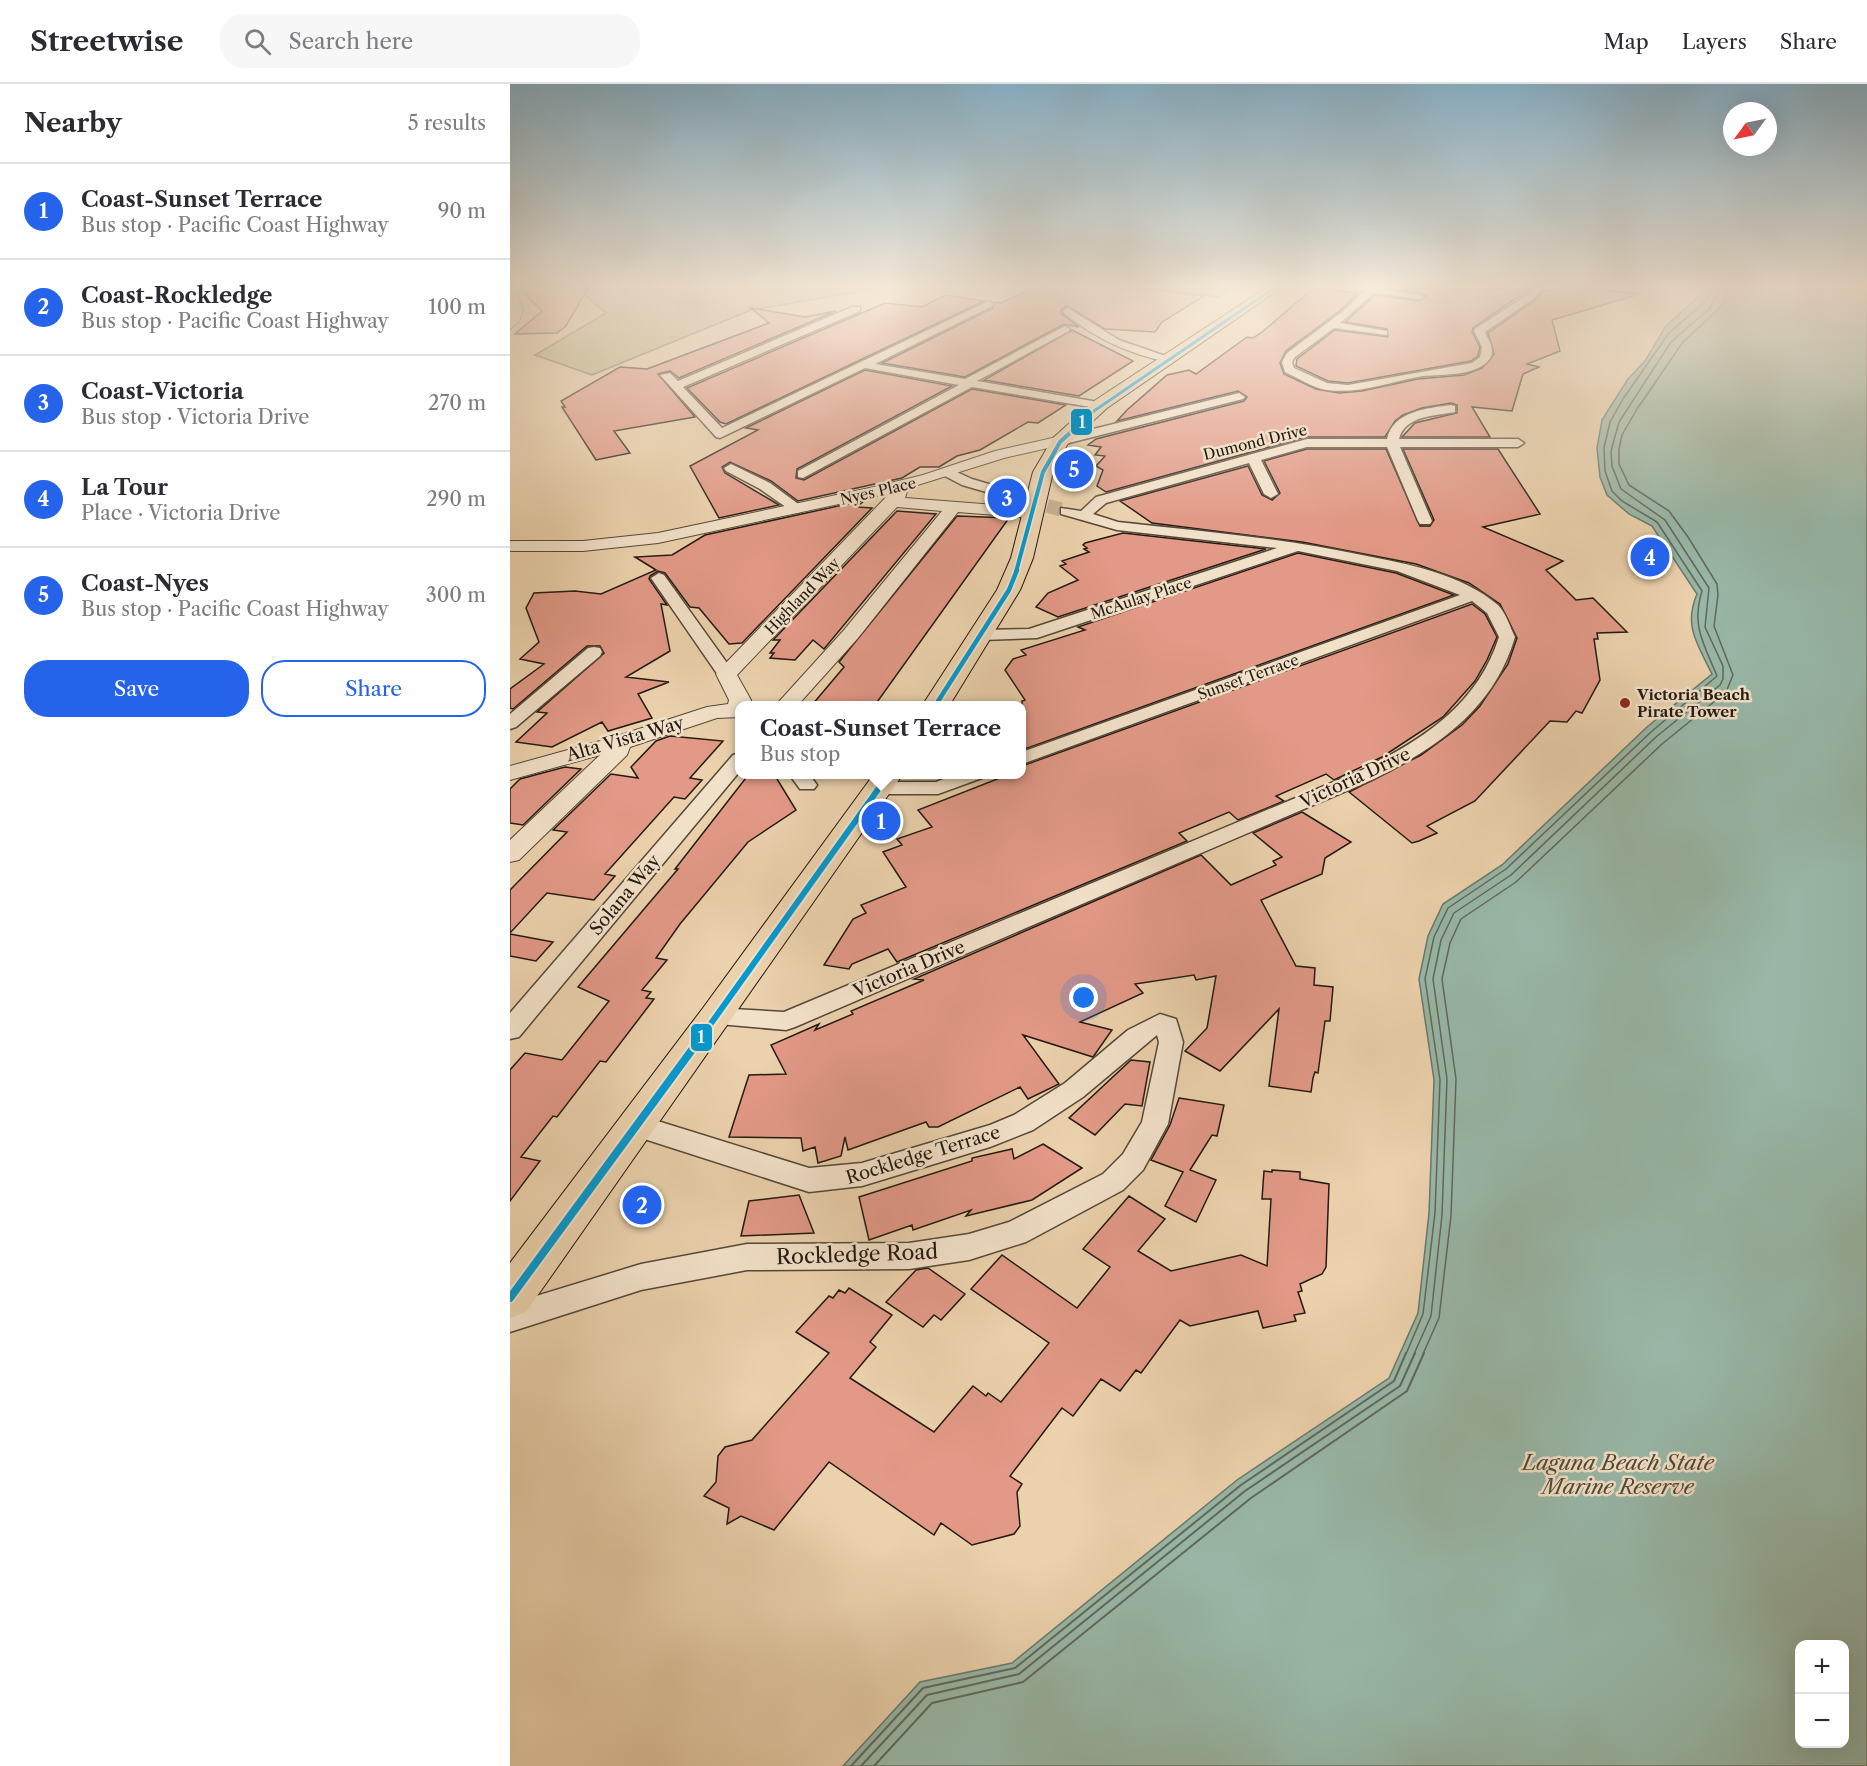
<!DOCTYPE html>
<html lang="en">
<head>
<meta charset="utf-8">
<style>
  :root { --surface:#fff; --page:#f7f7f7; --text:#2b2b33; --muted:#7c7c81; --line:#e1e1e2; --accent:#2563eb }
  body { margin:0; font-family:"Libre Caslon Text",serif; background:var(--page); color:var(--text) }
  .controls { position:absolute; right:18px; bottom:18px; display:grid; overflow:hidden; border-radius:12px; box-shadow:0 6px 24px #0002 }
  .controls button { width:54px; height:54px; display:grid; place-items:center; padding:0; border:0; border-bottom:2px solid var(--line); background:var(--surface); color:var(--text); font:30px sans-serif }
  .compass { position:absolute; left:1213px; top:18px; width:54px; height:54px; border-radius:50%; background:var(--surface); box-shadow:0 6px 24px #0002; rotate:237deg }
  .you { position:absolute; left:574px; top:914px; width:21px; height:21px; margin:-15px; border:4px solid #fff; border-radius:50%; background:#1a73e8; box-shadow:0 0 0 9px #1a73e833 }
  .badge { display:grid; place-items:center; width:39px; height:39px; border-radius:50%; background:var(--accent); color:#fff; font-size:20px; font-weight:700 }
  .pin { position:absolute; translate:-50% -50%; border:3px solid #fff; box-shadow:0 2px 6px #0006 }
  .popup { position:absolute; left:225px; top:617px; width:291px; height:78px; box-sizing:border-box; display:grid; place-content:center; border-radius:12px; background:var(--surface); filter:drop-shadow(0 2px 4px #0005); font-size:20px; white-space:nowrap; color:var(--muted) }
  .popup b { font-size:22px; color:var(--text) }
  .popup::after { content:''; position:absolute; left:50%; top:100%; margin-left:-12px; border:12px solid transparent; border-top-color:var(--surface) }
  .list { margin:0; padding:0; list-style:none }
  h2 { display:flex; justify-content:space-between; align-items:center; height:78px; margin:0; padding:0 24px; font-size:26px }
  h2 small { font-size:20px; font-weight:400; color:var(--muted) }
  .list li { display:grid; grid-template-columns:39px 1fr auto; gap:18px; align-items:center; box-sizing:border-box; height:96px; padding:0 24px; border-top:2px solid var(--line) }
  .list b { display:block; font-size:22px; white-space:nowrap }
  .list p { margin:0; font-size:20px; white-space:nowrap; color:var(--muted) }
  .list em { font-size:20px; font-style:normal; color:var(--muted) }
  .actions { display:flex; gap:12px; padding:18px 24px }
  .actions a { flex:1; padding:14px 0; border:2px solid var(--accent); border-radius:24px; text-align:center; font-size:21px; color:var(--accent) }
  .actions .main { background:var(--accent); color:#fff }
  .icon { flex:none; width:33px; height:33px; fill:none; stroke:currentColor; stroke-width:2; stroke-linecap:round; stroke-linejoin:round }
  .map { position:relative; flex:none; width:1357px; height:1682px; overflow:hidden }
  header { display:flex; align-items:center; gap:36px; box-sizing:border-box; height:84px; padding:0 30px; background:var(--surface); border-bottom:2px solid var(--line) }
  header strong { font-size:28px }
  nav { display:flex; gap:33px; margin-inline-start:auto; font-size:21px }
  .search { width:420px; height:54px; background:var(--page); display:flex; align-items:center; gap:15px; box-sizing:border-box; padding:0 21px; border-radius:24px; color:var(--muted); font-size:22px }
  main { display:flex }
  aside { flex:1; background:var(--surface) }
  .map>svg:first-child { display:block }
  .green { fill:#bcba86; stroke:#706a4c; stroke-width:1.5 }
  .water { fill:#98b7a7; stroke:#69786b; stroke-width:1.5; fill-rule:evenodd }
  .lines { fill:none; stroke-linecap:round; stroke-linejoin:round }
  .shore-far1 { stroke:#5e685c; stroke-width:1.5 }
  .shore { stroke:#5e685c; stroke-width:2 }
  .building { fill:#e29987; stroke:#231a11; stroke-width:1.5 }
  .minor-tunnel { stroke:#c3ac8d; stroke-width:14; stroke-dasharray:14 7; stroke-linecap:butt }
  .minor-casing { stroke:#554838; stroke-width:3 }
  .tertiary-casing { stroke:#554838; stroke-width:2 }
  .trunk-casing { stroke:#231a11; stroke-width:2 }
  .minor { fill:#f2e1c9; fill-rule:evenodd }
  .tertiary { fill:#f2e1c9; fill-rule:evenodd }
  .trunk { fill:#ebd1ac; fill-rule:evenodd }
  .bus-1-far4-casing { stroke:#f2e1c9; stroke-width:5 }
  .bus-1-far3-casing { stroke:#f2e1c9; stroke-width:7 }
  .bus-1-far2-casing { stroke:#f2e1c9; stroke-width:8 }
  .bus-1-far1-casing { stroke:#f2e1c9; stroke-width:10 }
  .bus-1-casing { stroke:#f2e1c9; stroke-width:12 }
  .bus-1-far4 { stroke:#0599d0; stroke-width:3 }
  .bus-1-far3 { stroke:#0599d0; stroke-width:4 }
  .bus-1-far2 { stroke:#0599d0; stroke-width:4.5 }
  .bus-1-far1 { stroke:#0599d0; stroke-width:6 }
  .bus-1 { stroke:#0599d0; stroke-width:8 }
  .poi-dot { fill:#8f2418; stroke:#f2e1c9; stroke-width:2 }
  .labels { text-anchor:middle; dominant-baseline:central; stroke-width:5; stroke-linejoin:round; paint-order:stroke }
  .far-street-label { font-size:15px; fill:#231a11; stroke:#f2e1c9 }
  .far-poi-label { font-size:15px; font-weight:bold; fill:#231a11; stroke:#f2e1c9; text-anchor:start }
  .street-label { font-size:18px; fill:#231a11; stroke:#f2e1c9 }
  .near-street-label { font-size:21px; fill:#231a11; stroke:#f2e1c9 }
  .near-park-label { font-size:21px; font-style:italic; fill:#514a34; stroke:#f2e1c9 }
  .line-badge { stroke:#f2e1c9; stroke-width:2 }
  .badge-label { font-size:16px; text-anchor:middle; font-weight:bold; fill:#fff }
</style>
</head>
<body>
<header>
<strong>Streetwise</strong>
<div class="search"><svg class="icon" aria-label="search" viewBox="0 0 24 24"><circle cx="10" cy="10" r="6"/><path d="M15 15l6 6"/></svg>Search here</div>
<nav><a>Map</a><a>Layers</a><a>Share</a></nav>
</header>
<main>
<aside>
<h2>Nearby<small>5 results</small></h2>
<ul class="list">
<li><span class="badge">1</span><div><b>Coast-Sunset Terrace</b><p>Bus stop · Pacific Coast Highway</p></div><em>90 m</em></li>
<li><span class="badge">2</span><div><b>Coast-Rockledge</b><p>Bus stop · Pacific Coast Highway</p></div><em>100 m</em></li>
<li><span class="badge">3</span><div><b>Coast-Victoria</b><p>Bus stop · Victoria Drive</p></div><em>270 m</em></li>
<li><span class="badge">4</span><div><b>La Tour</b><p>Place · Victoria Drive</p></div><em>290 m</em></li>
<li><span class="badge">5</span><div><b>Coast-Nyes</b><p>Bus stop · Pacific Coast Highway</p></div><em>300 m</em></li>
</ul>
<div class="actions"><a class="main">Save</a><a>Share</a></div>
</aside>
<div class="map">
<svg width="1357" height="1682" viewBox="0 0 1357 1682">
  <rect width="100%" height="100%" fill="#ebd1ac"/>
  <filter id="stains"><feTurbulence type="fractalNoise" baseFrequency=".00333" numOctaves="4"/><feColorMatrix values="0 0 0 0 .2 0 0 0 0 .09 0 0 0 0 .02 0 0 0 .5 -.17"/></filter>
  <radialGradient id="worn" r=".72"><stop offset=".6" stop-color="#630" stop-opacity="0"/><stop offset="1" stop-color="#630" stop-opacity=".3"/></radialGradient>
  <path class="green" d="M67,204H370L241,226L82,291L25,271L96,229Z
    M656,204H722L709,213L654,205Z"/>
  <path class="water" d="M1198,204H1357V1682H333L410,1598L502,1579L727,1396L879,1294L908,1229L919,1129L924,996L909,895L918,852L933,820L992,781L1137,643L1202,590C1188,561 1173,542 1187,510L1142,442L1119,430L1097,411L1090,393L1087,364L1092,336L1118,295L1135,277L1156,242ZM1290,1560H1334V1660H1290Z"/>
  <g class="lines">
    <path class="shore-far1" d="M896,1270L913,1230L925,1129L930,996L915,895L924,853L938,824L996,785L1141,648L1207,592C1194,560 1181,542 1192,507L1147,438L1112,417L1102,407L1095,387L1094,364L1100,338L1113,315L1159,249L1196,217L1202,204
      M904,1270L921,1232L932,1131L937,995L923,895L931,856L944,829L1001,791L1146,653L1210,601L1213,595V582L1195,543L1199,504L1155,436L1111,405L1102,382L1101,367L1109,338L1161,258L1200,224L1210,204
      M913,1270L929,1234L941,1132L946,995L932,895L940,859L951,835L1006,798L1152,660L1216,608L1223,591L1204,542L1208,511L1207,500L1178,453L1159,427L1119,401L1109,380V365L1112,351L1127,325L1173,258L1213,221L1219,204"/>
    <path class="shore" d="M341,1682L413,1604L505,1584L731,1401L884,1297L896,1269
      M351,1682L417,1611L509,1590L735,1407L890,1302L905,1269
      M364,1682L422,1619L513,1598L741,1414L897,1307L914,1269"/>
  </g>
  <path class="building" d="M9,204H78L56,242L47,249L5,250L32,227Z
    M524,204H633L694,212L652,238L645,248L595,245L557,222L551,226L552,230L569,243L554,240L455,293L372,279L483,224L485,218L491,219Z
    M811,204L848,209L831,226L776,267L770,279L774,290L806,305L829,309L852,307L908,295L954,291L972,284L984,270L978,249L1024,217L1034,206L1041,207L1044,204H1074L1130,210L1042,236L1050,267L1017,280L1029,283L1013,290L1002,327L962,323L980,353H892L905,339L947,329V321L941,319L912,324L893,331L885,337L875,353H796L596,408L587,402L593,386L586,382L595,372L585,371L591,363L578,361L586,355L734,317L737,313L728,307L607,337L617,326L657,291L679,286L686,290L737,253L743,254L752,248L800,207Z
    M896,204L1019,205L963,244L962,248L970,263L968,272L961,277L838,299L818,297L786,282L787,275L825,246L878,253L877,245L835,238L865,211L910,217L917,212L915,210L891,206Z
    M436,211L474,217L216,340L210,338L177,304L375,219L412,223Z
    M241,224L295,233L326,227L169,294L160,287L148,290L185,333L104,347L120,369L86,376L52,323H55L51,317L110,283L137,285L259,239Z
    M562,246L623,277L569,312L474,296Z
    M355,286L442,302L287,385L286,394L294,396L462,305L556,321L528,339L518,338L470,366L447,372L429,383H410L392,394L288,417L261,397L220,378L212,383L215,389L269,421L209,434L180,382L248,346L236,344Z
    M797,365H876L910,442H920L924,436L893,365H988L1030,430L973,443L1053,477L1036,486L1066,516L1083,514L1117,548L1087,549L1088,555H1084L1090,596L1072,629L1066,627L1057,638L1040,637L965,717L917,742L927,749L909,757L902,759L839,708L911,671L952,641L970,622L998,580L1007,554L990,520L959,499L906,480L792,458L642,439L610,417L738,382L752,411L762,416L770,409L754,377Z
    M356,416L346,423L362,424L232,559L219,560L189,524L180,523L155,489L148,487L140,492L139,495L157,521L151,520L160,567L116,593L159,598L128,610L142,634L98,647L92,638L42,663L6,658L37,629L27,628L94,569L90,562H77L3,625L0,624V605L34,580L10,575L29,558L16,524L24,509L65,507L91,510L146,486L125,473L162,471L195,451Z
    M387,427L426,430L314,565L303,556L285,576L260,574L264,569H260L270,556H263Z
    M447,432L499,434L365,621H302L334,583L329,578Z
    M613,449L756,465L548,533L526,523L538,509L568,496L550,482L556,480L552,477L579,468L574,465L577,464L573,461L575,459Z
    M788,469L886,489L944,511L512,666V617L515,616L495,586L503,575L516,571L511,566L575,546L568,543Z
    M962,520L975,530L987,553L977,576L965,597L933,633L872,673L824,696L816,690L766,712L774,717L728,736L719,728L669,749L677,757L387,878L378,865L342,880L339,885L314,881L343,835L356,829L351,821L396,803L373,768L392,761L387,755L422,743L408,726L500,690H512V682Z
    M160,652L213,657L180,694L192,696L175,715L164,713L95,790L105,792L84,816L37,809L0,849V806L57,748L43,746L101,690L128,694L121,683L146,657Z
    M55,683L71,685L13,741L0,739V705L10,695Z
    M239,690H264L286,726L238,758L170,840L146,874L157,876L132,906L141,908L136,914L144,915L96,978L90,977L47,1033L43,1032L11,1073L30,1077L0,1117V986L15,969L52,976L99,917L68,903L168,785H165Z
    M792,728L841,758L815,774L812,790L751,816L786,882L805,884L804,901L823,903L820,937H815L808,989L805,988L803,994L801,1008L759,1002L769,925L710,987L675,967L697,944L706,892L686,896L684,891L625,900L633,909L570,938L602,946L583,973L513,951L549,1000L518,1015L510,1003L428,1043H419L416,1038L338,1066L335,1053L331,1072L308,1079L305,1063L293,1067L291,1054L219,1053L239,991L276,990L261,961L309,940L305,946L343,930L341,927L414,896L404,895L691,771L721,801L766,781L763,777L772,773L743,749Z
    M0,850L43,858L26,877L0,872Z
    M621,976L640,978L632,1022L615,1020L585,1051L559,1034Z
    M669,1014L714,1021L707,1052L702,1051L680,1086L706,1096L686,1138L655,1122L673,1088L641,1076L660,1041Z
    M533,1060L572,1084L522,1116L456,1132L461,1126L403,1146L402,1141L359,1156L349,1113L462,1077V1074L502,1065L504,1075Z
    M762,1086L790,1088V1095L819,1100L816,1183L812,1190L790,1200L792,1207L788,1208L795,1229L784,1231L786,1237L753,1244L748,1227L680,1242L670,1236L631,1289L626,1286L610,1307L591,1295L563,1332L552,1324L500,1392L512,1400L507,1408L510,1442L504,1450L462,1461L431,1439L424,1451L319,1378L264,1446L231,1432L217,1440L219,1424L194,1412L206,1398L208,1372L215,1363L242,1356L319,1269L286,1248L319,1212L323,1214L329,1206L335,1209L339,1204L382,1231L360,1258L366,1263L340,1294L424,1348L463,1302L476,1312L478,1309L491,1318L539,1259L461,1205L492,1171L567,1224L600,1183L573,1165L619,1112L655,1135L628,1167L661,1187L731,1171L757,1182L761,1115H752L754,1087L762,1088Z
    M289,1111L304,1149L231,1152L239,1117Z
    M418,1184L455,1210L431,1236L424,1231L413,1243L376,1218L406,1186Z"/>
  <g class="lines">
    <path class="minor-tunnel" d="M497,410L556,427"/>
    <defs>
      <path id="minor" d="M845,204H867L915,212L910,215L864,209L830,239L877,247V251L824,244L785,273L782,278L784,284L817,299L838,301L962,279L970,273L972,263L964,247L965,245L1017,211L1023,204H1033L1023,215L975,248C979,257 987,268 978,277C962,294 928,289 908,293C876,299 850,310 817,306C803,304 788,294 775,288L772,278L777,269L832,228L854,207Z
        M479,217L484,220L482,222L365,280L455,295L555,242L560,245L559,247L467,297L588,318L594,322L592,325L462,303L293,394L288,393V387L449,301L355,284L210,354L206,353L150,291L160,289L168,297L342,223H350V227L173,303L212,344Z
        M558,224L609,256L664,275L659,278C619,270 586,255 554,229L553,227Z
        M729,309L735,313L733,315L551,361L545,357L547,354Z
        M941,321L945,322V328C926,332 895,331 889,355H1008L1014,359L1008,363H890L922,437L920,440H910L908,437L877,363H797L751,376L768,410L761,414L754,410L739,379L596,419L583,430L608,438C690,447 772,454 852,471C898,480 952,490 988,521C996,529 1000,543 1005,553C984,625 928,663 864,695L285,943L276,946L197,939L194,933L197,927L206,924L274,928L850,687C912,656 967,622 989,553L977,529L962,517L512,680V668L950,511L887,487L788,467L527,554L472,556L464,551L472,546L519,545L767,464L607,446L551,430V424L571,427L586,413L797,355H877C883,327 918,324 941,321Z
        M221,380L260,399L295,425L288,429L283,428L250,405L216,387L214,384Z
        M438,384L462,395L502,407L504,410L497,414L452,401L433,391V385Z
        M149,489L154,491L222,586L225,590L222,594H210L141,494Z
        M84,563L90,564L92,568L90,572L6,643L0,645V630L78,564Z
        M230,669V687L9,953L0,955V929L223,671Z
        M279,690H299L307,701L304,705H290Z
        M446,690H474L472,694L428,710H370L360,704L370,698H426Z
        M650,930L666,935L673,958L658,1040L633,1086L613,1106L516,1158L459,1176L399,1185L237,1186L131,1206L0,1248V1220L131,1180L237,1160L399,1159L459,1150L499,1138L593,1090L613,1070L632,1038L649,958L647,951L573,1013L523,1046L480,1063L352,1102L299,1108L125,1052L116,1049L112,1041L116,1033L125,1030L299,1084L352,1079L480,1041L504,1031L555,999L618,946Z"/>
      <path id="tertiary" d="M0,208L8,212L13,226L9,237L0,245Z
        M551,352L556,354L559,357L556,360L494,374L398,404L395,414L523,424L531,429L523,434L448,428L348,554L287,622H265L334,546L432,427L387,423L227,591L241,616L240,622H230V633L207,634L120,663L117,671L9,776L0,778V756L90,671L0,696V682L101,654L197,623L218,620L219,616L206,590L209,586L380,409L148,459L73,467H0V457H73L148,449L364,403L413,391L485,367Z"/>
      <path id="trunk" d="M756,204H771L597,324L557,361L543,388L523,474L510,506L439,622H412L487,506L501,474L523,388L543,354L584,317Z
        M364,690H393L16,1228L0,1234V1179L193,924Z"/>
    </defs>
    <use href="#minor" class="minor-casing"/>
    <use href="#tertiary" class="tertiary-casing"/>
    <use href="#trunk" class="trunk-casing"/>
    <use href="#minor" class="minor"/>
    <use href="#tertiary" class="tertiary"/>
    <use href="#trunk" class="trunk"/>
    <defs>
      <path id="bus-1-far4" d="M581,329L764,204"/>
      <path id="bus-1-far3" d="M506,488L533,388L550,358L583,328"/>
      <path id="bus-1-far2" d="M425,622L499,506L507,486"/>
      <path id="bus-1-far1" d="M197,945L379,690"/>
      <path id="bus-1" d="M0,1214L198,944"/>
    </defs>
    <use href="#bus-1-far4" class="bus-1-far4-casing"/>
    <use href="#bus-1-far3" class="bus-1-far3-casing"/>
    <use href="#bus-1-far2" class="bus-1-far2-casing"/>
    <use href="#bus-1-far1" class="bus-1-far1-casing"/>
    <use href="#bus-1" class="bus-1-casing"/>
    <use href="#bus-1-far4" class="bus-1-far4"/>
    <use href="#bus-1-far3" class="bus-1-far3"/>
    <use href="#bus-1-far2" class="bus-1-far2"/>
    <use href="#bus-1-far1" class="bus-1-far1"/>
    <use href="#bus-1" class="bus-1"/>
  </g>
  <linearGradient id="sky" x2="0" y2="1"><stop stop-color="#88b5ce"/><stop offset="0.46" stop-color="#f6eada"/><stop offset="1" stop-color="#f6eada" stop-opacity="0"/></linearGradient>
  <rect width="1357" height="439" fill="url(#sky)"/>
  <circle class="poi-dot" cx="1115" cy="619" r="6"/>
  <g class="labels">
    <g class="far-street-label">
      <text transform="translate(745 358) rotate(-14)">Dumond Drive</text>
      <text transform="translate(368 407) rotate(-13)">Nyes Place</text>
      <text transform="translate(292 512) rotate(-46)">Highland Way</text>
      <text transform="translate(631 514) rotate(-18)">McAulay Place</text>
      <text transform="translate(738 593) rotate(-20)">Sunset Terrace</text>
    </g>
    <g class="far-poi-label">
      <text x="1127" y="610">Victoria Beach<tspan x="1127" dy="17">Pirate Tower</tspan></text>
    </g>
    <g class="street-label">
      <text transform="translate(115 655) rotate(-16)">Alta Vista Way</text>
      <text transform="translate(845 694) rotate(-25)">Victoria Drive</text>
      <text transform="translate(115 811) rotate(-50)">Solana Way</text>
      <text transform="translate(399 885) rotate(-23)">Victoria Drive</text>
      <text transform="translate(413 1071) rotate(-17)">Rockledge Terrace</text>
    </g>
    <g class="near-street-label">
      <text transform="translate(347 1170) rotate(-2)">Rockledge Road</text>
    </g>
    <g class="near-park-label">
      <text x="1108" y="1378">Laguna Beach State<tspan x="1108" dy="24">Marine Reserve</tspan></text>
    </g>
  </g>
  <g class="line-badge">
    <rect x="560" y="324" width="23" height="28" rx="6" fill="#0599d0"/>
    <rect x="180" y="939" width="23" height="29" rx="6" fill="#0599d0"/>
  </g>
  <g class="badge-label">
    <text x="572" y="344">1</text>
    <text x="191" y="959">1</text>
  </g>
  <rect width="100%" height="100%" filter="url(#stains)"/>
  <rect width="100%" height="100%" fill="url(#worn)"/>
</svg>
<div class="controls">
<button>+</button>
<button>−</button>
</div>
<svg class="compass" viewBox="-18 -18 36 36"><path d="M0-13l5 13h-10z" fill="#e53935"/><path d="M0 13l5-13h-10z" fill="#7c7c81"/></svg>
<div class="you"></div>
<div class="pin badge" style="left:371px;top:737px">1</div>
<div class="popup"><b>Coast-Sunset Terrace</b>Bus stop</div>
<div class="pin badge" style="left:132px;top:1121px">2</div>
<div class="pin badge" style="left:497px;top:414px">3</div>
<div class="pin badge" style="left:1140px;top:473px">4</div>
<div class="pin badge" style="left:564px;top:385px">5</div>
</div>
</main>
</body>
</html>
